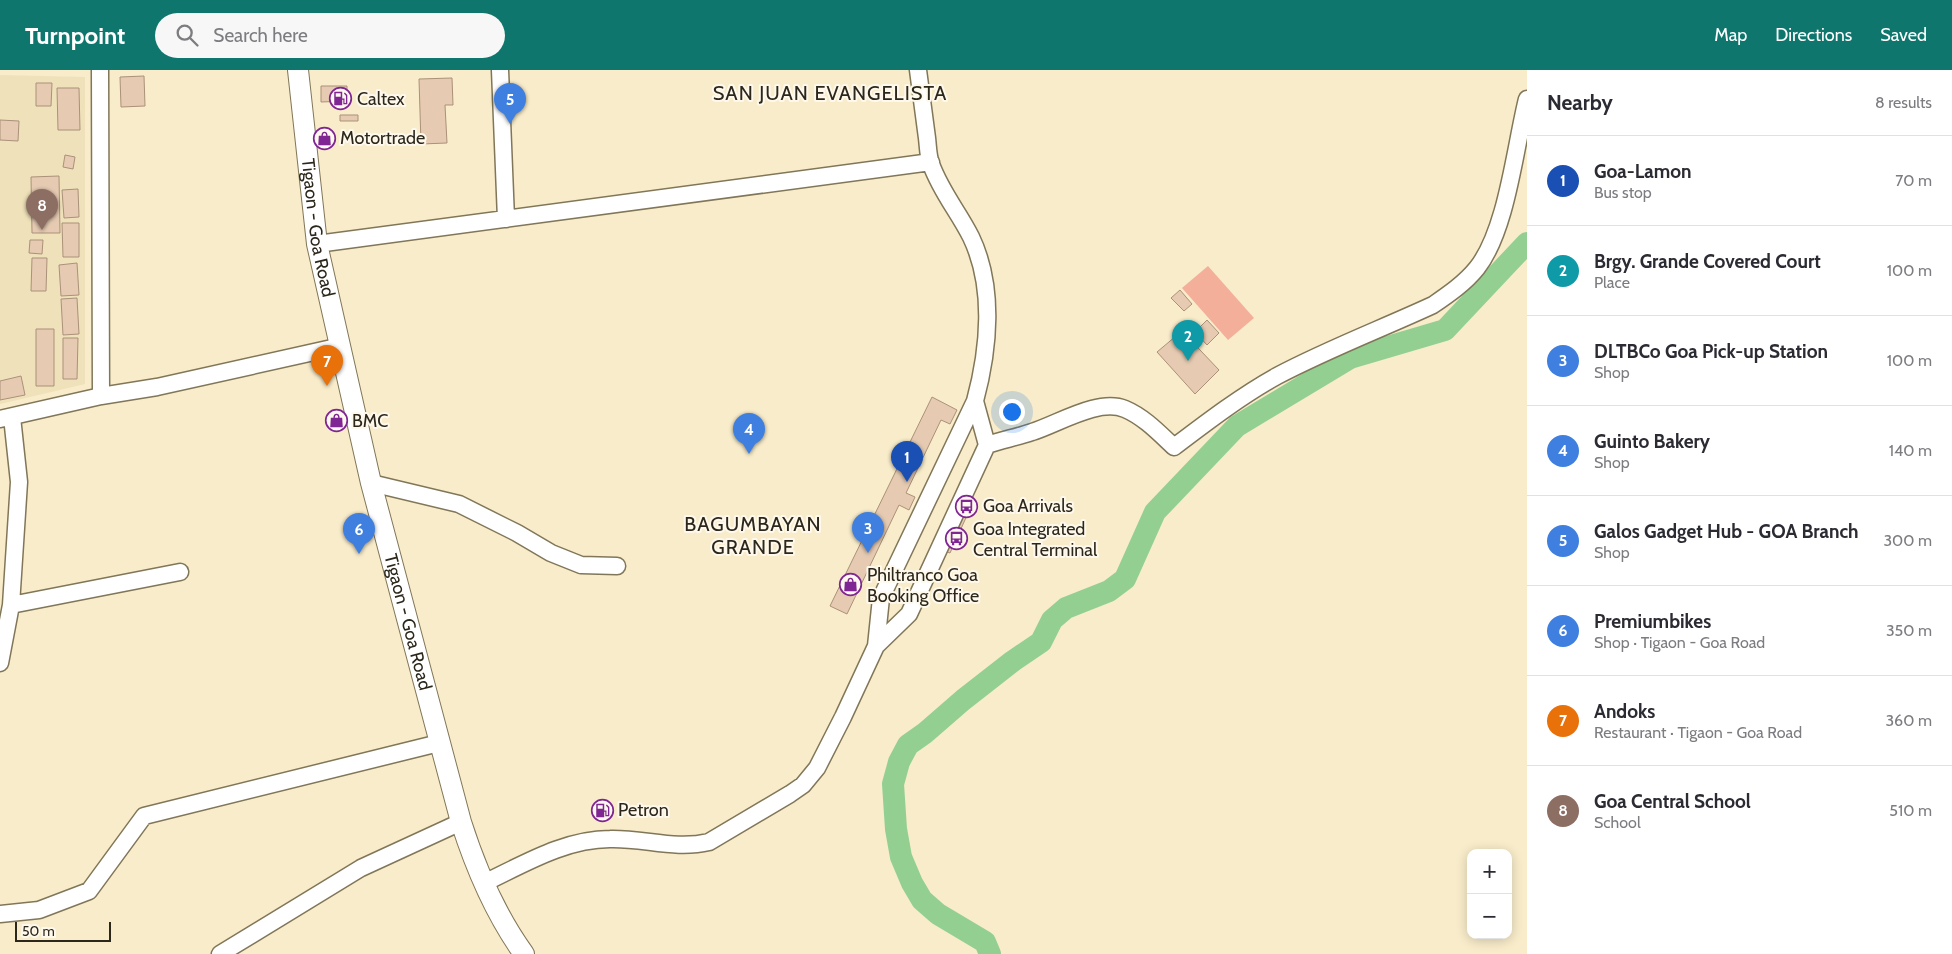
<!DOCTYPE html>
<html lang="en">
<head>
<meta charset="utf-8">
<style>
  :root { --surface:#fff; --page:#f7f7f7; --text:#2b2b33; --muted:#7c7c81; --line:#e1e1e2; --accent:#0f766e }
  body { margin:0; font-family:Cabin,sans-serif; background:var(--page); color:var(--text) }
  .controls { position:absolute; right:15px; bottom:15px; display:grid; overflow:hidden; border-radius:10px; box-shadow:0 2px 12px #0003 }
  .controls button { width:45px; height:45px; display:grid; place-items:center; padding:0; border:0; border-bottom:1px solid var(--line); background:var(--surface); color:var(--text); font:25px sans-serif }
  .scale { position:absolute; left:15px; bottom:12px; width:96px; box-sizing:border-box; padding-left:5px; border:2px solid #2c271b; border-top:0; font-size:14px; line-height:18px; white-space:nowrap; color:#2c271b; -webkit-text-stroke:4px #fef9ec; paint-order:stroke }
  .you { position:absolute; left:1011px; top:341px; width:18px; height:18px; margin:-12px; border:4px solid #fff; border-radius:50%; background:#1a73e8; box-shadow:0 0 0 8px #1a73e833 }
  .badge { display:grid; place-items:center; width:32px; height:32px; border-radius:50%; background:var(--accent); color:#fff; font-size:16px; font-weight:700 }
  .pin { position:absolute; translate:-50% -41px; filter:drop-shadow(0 1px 2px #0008) }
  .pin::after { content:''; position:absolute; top:26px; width:18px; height:15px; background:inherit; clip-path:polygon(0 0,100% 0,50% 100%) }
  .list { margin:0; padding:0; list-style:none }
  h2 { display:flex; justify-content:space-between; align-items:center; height:65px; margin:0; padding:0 20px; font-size:21px }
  h2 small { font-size:16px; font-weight:400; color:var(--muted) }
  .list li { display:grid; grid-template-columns:32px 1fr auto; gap:15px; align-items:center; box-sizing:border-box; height:90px; padding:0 20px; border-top:1px solid var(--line) }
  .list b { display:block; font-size:19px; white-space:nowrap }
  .list p { margin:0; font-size:16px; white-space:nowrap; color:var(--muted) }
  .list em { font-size:16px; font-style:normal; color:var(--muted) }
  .icon { flex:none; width:28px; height:28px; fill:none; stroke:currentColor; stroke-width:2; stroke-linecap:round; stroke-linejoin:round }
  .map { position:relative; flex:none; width:1527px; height:884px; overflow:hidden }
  header { display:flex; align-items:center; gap:30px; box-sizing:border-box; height:70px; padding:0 25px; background:var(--accent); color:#fff }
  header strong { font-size:24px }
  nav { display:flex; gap:28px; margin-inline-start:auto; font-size:18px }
  .search { width:350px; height:45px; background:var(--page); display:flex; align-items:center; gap:12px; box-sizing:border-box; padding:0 18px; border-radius:28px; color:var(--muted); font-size:19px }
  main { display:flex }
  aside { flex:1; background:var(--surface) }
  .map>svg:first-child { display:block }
  .built { fill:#efe1b9 }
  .green { fill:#f3af99 }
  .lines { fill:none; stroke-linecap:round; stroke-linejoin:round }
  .river { stroke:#94cf92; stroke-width:22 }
  .building { fill:#e6cbb2; stroke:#aa9179 }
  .minor-casing { stroke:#817658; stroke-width:19 }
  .major-casing { stroke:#817658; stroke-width:22 }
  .minor { stroke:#fff; stroke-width:16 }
  .major { stroke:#fff; stroke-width:20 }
  .labels { text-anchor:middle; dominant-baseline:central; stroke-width:4; stroke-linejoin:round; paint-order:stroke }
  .poi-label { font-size:18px; fill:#2c271b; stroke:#fef9ec; text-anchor:start }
  .street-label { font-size:18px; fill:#2c271b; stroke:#fef9ec }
  .quarter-label { font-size:20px; letter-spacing:1px; fill:#2c271b; stroke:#fef9ec }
</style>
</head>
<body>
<header>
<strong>Turnpoint</strong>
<div class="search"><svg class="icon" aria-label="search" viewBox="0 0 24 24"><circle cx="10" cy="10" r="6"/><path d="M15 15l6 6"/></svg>Search here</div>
<nav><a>Map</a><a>Directions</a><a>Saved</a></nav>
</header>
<main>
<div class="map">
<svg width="1527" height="884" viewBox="0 0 1527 884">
  <rect width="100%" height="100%" fill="#f8ecca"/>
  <path class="built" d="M0,5L85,7V314L0,334Z"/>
  <path class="green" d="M1208,196L1254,248L1228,270L1182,218Z"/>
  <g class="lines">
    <path class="river" d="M990,884L985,872L938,844L922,830L912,813L901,787L896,759L893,714L899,692L908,675L925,663L963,630L1013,591L1041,572L1052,550L1066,538L1109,521L1125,509L1155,442L1237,356L1350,288L1445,260L1527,173"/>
  </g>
  <path class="building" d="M144,6L145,36L121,37L120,7Z
    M452,8L453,35H445L447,73L421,74L419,9Z
    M36,13H52L51,36H36Z
    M321,16H347V31L321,32Z
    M57,18H79L80,60H58Z
    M340,45H358V51H340Z
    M0,50L19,51L18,71L0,70Z
    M65,85L75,87L73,99L63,97Z
    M59,106L60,163H32L31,107Z
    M78,119L79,147L64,148L62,120Z
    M62,153H79V187H63Z
    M30,170H43L42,184L29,183Z
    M32,188H47L46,221H31Z
    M77,193L79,225L61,226L59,195Z
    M1180,220L1192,234L1184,241L1171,228Z
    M77,228L79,264L63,265L61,229Z
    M1207,250L1219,263L1207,275L1195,262Z
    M36,259H54V316H36Z
    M1182,261L1219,300L1195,324L1157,282Z
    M63,268H78L77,309H63Z
    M21,306L25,325L0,330V311Z
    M932,327L957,340L950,354L941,350L906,423L915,427L909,440L899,435L847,544L830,536Z
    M964,439L969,441L950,483L945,481Z"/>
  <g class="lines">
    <defs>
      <path id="minor" d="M100,0L101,326
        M500,0L506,149
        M317,174L931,92
        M0,349L101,326L157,317L341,276
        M987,375C1002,370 1017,367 1032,362C1058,354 1098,328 1125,339C1144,347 1159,363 1174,377C1207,352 1241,326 1277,306C1328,279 1381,259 1433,235C1449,224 1465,213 1477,198C1507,160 1515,77 1527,29
        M371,413L459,434L517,463L551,483L581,495L617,496
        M11,535L180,502
        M876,576L909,544L987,375L975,331
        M0,593L11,535L19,412L12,347
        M484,813C524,794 565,769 610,769C644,768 675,780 709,772L790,724L803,715L817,698L843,647L876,576L881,528L975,331C989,279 995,217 971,167C958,141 941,122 931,94C928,86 928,76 927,68C924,45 921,23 918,0
        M0,844L39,840L89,821L144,746L439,673
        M220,884L361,798L461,752"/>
      <g id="major">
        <path id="s1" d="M298,0L317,174L371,413L461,752C476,799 495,844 524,884"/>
      </g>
    </defs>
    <use href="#minor" class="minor-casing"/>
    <use href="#major" class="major-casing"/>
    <use href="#minor" class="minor"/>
    <use href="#major" class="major"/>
  </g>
  <defs>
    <symbol id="fuel-ring" viewBox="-11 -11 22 22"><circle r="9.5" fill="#fef9ec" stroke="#7f2694" stroke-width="1.5"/><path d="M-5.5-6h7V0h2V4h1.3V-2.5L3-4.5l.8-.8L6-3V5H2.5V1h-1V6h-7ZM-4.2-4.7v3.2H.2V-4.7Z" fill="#7f2694"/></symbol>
    <symbol id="shop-ring" viewBox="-11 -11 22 22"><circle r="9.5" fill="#fef9ec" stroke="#7f2694" stroke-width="1.5"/><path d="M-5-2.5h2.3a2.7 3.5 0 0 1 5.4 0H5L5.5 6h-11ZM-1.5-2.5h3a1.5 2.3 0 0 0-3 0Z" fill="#7f2694"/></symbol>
    <symbol id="bus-ring" viewBox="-11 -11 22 22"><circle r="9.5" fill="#fef9ec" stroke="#7f2694" stroke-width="1.5"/><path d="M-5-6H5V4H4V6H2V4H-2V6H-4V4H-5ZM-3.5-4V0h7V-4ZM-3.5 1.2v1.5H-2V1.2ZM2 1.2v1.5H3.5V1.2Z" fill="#7f2694"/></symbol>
  </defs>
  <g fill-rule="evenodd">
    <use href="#fuel-ring" x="328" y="16" width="25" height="25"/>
    <use href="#shop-ring" x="312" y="56" width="25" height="25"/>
    <use href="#shop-ring" x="324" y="338" width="25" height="25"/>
    <use href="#bus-ring" x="954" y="424" width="25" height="25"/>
    <use href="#bus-ring" x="944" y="456" width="25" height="25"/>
    <use href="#shop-ring" x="838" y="502" width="25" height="25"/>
    <use href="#fuel-ring" x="590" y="728" width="25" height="25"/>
  </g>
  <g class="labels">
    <g class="poi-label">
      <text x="357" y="29">Caltex</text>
      <text x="340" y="68">Motortrade</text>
      <text x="352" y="351">BMC</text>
      <text x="983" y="436">Goa Arrivals</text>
      <text x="973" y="459">Goa Integrated<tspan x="973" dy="21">Central Terminal</tspan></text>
      <text x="867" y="505">Philtranco Goa<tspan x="867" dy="21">Booking Office</tspan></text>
      <text x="618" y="740">Petron</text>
    </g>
    <g class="street-label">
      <text stroke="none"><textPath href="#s1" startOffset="159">Tigaon - Goa Road</textPath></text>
      <text stroke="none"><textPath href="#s1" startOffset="564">Tigaon - Goa Road</textPath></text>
    </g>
    <g class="quarter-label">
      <text x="830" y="23">SAN JUAN EVANGELISTA</text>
      <text x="753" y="454">BAGUMBAYAN<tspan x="753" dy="23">GRANDE</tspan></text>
    </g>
  </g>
</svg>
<div class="controls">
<button>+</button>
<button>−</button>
</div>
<div class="scale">50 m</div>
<div class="you"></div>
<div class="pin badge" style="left:907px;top:412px;background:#1a4fb4">1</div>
<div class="pin badge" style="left:1188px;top:291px;background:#0f9aa8">2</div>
<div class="pin badge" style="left:868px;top:483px;background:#3f7fe0">3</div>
<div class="pin badge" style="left:749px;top:384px;background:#3f7fe0">4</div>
<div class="pin badge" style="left:510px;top:54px;background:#3f7fe0">5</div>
<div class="pin badge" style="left:359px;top:484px;background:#3f7fe0">6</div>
<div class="pin badge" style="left:327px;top:316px;background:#e8710a">7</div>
<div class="pin badge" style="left:42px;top:160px;background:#8d6e63">8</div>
</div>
<aside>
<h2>Nearby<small>8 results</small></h2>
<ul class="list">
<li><span class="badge" style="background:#1a4fb4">1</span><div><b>Goa-Lamon</b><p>Bus stop</p></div><em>70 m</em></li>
<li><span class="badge" style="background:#0f9aa8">2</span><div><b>Brgy. Grande Covered Court</b><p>Place</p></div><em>100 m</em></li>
<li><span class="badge" style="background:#3f7fe0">3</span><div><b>DLTBCo Goa Pick-up Station</b><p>Shop</p></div><em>100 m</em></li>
<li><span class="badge" style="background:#3f7fe0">4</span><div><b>Guinto Bakery</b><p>Shop</p></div><em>140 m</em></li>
<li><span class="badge" style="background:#3f7fe0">5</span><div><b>Galos Gadget Hub - GOA Branch</b><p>Shop</p></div><em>300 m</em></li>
<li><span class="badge" style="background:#3f7fe0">6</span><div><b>Premiumbikes</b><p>Shop · Tigaon - Goa Road</p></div><em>350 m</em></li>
<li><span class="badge" style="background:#e8710a">7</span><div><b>Andoks</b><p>Restaurant · Tigaon - Goa Road</p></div><em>360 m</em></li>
<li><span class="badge" style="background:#8d6e63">8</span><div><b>Goa Central School</b><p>School</p></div><em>510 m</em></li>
</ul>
</aside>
</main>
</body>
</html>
